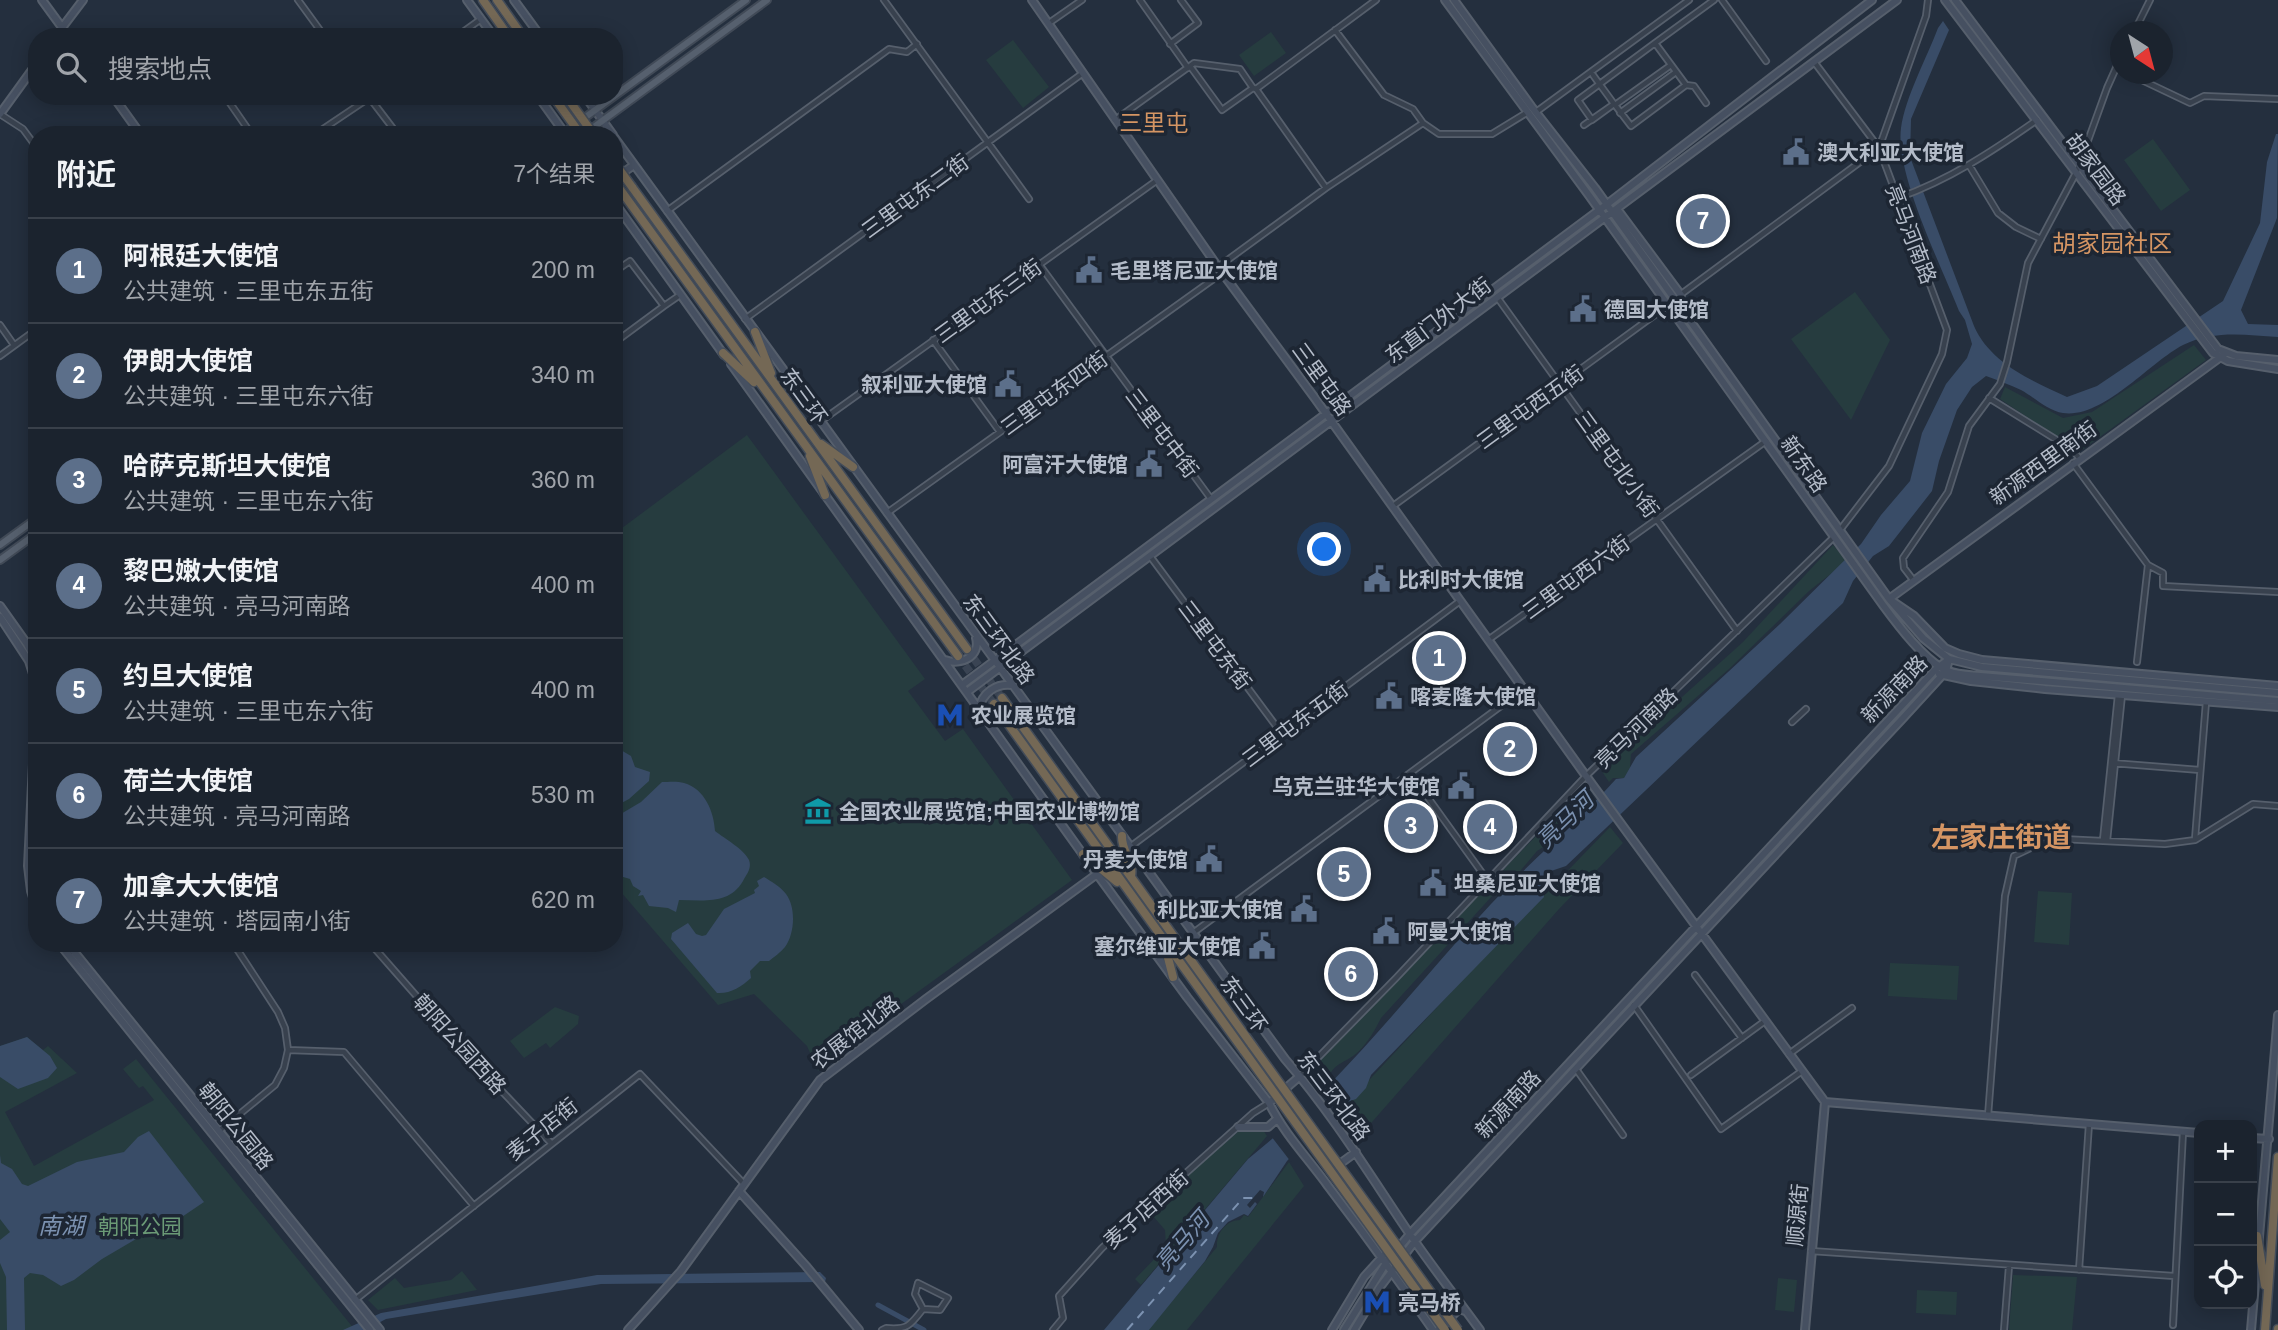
<!DOCTYPE html>
<html lang="zh">
<head>
<meta charset="utf-8">
<style>
  :root { --surface:#1b232e; --page:#282f3a; --text:#f1f3f6; --muted:#a0a4aa; --line:#39404a; --accent:#8ab4f8 }
  body { margin:0; font-family:Arial,"Noto Sans SC",sans-serif; background:var(--page); color:var(--text) }
  .controls { position:absolute; right:21px; bottom:21px; display:grid; overflow:hidden; border-radius:14px; box-shadow:0 4px 18px #0003 }
  .controls button { width:63px; height:63px; display:grid; place-items:center; padding:0; border:0; border-bottom:2px solid var(--line); background:var(--surface); color:var(--text); font:35px sans-serif }
  .compass { position:absolute; left:2110px; top:21px; width:63px; height:63px; border-radius:50%; background:var(--surface); box-shadow:0 4px 18px #0003; rotate:144deg }
  .you { position:absolute; left:1325px; top:550px; width:24px; height:24px; margin:-18px; border:5px solid #fff; border-radius:50%; background:#1a73e8; box-shadow:0 0 0 10px #1a73e833 }
  .badge { display:grid; place-items:center; width:46px; height:46px; border-radius:50%; background:var(--accent); color:#fff; font-size:23px; font-weight:700 }
  .pin { position:absolute; translate:-50% -50%; border:4px solid #fff; box-shadow:0 2px 7px #0006 }
  .list { margin:0; padding:0; list-style:none }
  h2 { display:flex; justify-content:space-between; align-items:center; height:91px; margin:0; padding:0 28px; font-size:30px }
  h2 small { font-size:23px; font-weight:400; color:var(--muted) }
  .list li { display:grid; grid-template-columns:46px 1fr auto; gap:21px; align-items:center; box-sizing:border-box; height:105px; padding:0 28px; border-top:2px solid var(--line) }
  .list b { display:block; font-size:26px; white-space:nowrap }
  .list p { margin:0; font-size:23px; white-space:nowrap; color:var(--muted) }
  .list em { font-size:23px; font-style:normal; color:var(--muted) }
  .icon { flex:none; width:38px; height:38px; fill:none; stroke:currentColor; stroke-width:2; stroke-linecap:round; stroke-linejoin:round }
  .map { position:relative; flex:none; width:2278px; height:1330px; overflow:hidden }
  .search { position:absolute; background:var(--surface); box-shadow:0 4px 18px #0003; left:28px; top:28px; width:595px; height:77px; display:flex; align-items:center; gap:18px; box-sizing:border-box; padding:0 24px; border-radius:28px; color:var(--muted); font-size:26px }
  .panel { position:absolute; background:var(--surface); box-shadow:0 4px 18px #0003; left:28px; top:126px; width:595px; height:826px; border-radius:28px }
  .map>svg:first-child { display:block }
  .green { fill:#263c3f }
  .water { fill:#394c67 }
  .pier { fill:#242f3e }
  .lines { fill:none; stroke-linecap:round; stroke-linejoin:round }
  .canal { stroke:#394c67; stroke-width:5 }
  .ferry { stroke:#7c92b1; stroke-width:2; stroke-dasharray:9 7; stroke-linecap:butt }
  .highway-tunnel { stroke:#3a4453; stroke-width:8; stroke-dasharray:8 4; stroke-linecap:butt }
  .street-casing { stroke:#565f6c; stroke-width:8 }
  .secondary-casing { stroke:#565f6c; stroke-width:10 }
  .primary-casing { stroke:#414a57; stroke-width:10 }
  .highway-casing { stroke:#434c59; stroke-width:11 }
  .street { stroke:#38414e; stroke-width:4.5 }
  .secondary { stroke:#465061; stroke-width:6 }
  .primary { stroke:#56606e; stroke-width:6 }
  .highway { stroke:#746855; stroke-width:8 }
  .highway-bridge-casing { stroke:#434c59; stroke-width:11; stroke-linecap:butt }
  .highway-bridge { stroke:#746855; stroke-width:8 }
  .labels { text-anchor:middle; dominant-baseline:central; stroke-width:7; stroke-linejoin:round; paint-order:stroke }
  .poi-label { font-size:21px; font-weight:bold; fill:#b4bcc9; stroke:#1d2633; text-anchor:start }
  .street-label { font-size:21px; fill:#b4bcc9; stroke:#1d2633 }
  .park-label { font-size:21px; fill:#6b9a76; stroke:#1d2633 }
  .neighbourhood-label { font-size:23px; fill:#d59563; stroke:#1d2633 }
  .water-label { font-size:23px; font-style:italic; fill:#7c92b1; stroke:#1d2633 }
  .quarter-label { font-size:24px; fill:#d59563; stroke:#1d2633 }
  .district-label { font-size:28px; font-weight:bold; fill:#d59563; stroke:#1d2633 }
</style>
</head>
<body>
<div class="map">
<svg width="2278" height="1330" viewBox="0 0 2278 1330">
  <rect width="100%" height="100%" fill="#242f3e"/>
  <path class="green" d="M1271,32L1286,53L1254,76L1239,55Z
    M1013,40L1049,87L1023,108L986,60Z
    M2153,139L2190,190L2161,211L2124,160Z
    M1855,292L1890,340L1851,420L1791,339Z
    M2194,345L2206,360L2079,452L2000,399L2005,387L2063,418L2092,412Z
    M747,435L925,679L908,691L945,741L963,729L1072,880L897,1007L896,1005L883,1014L884,1016L847,1043L850,1048L818,1071L807,1046L754,994L718,1005L614,884V534Z
    M1833,545L1847,561L1809,591L1729,669L1631,754L1630,768L1624,778H1613L1609,782L1601,770L1743,642Z
    M1583,787L1591,800L1554,840L1537,851L1511,882L1493,895L1381,1018C1375,1030 1369,1041 1359,1051C1344,1065 1338,1059 1326,1080L1314,1067Z
    M1610,827L1623,843L1559,909L1365,1130L1357,1127L1343,1108L1483,958Z
    M2038,891L2072,893L2069,945L2034,942Z
    M1890,963L1959,966L1957,1000L1888,996Z
    M555,1007L579,1016L578,1024L550,1048L546,1043L524,1058L510,1041Z
    M27,1037L43,1050L48,1046L77,1073L5,1112L34,1166L154,1100L143,1086L139,1088L123,1069L136,1059L355,1330H0V1046Z
    M1263,1130L1267,1136L1141,1285L1135,1279L1166,1247L1165,1230L1148,1210L1239,1131Z
    M1289,1162L1304,1186L1187,1330H1148L1217,1247C1216,1234 1226,1220 1240,1220L1244,1215L1248,1217Z
    M462,1271L477,1290L378,1310L368,1300L395,1278L404,1288L451,1280Z
    M2013,1275L2077,1277L2072,1330H2009Z
    M1778,1278L1797,1280L1794,1312L1775,1310Z
    M1917,1290L1957,1292L1956,1315L1916,1313Z"/>
  <path class="water" d="M1943,21L1949,30L1911,119L1910,157L1974,326C1990,363 2032,381 2067,397L2097,386L2223,301L2260,223L2267,162L2276,134H2278L2277,218L2241,310L2248,324L2278,325V337C2245,335 2214,330 2183,345C2150,362 2103,419 2063,413C2048,411 2034,397 2021,390C2010,385 1998,380 1986,376L1972,387L1957,410L1939,461L1932,491L1889,546L1873,556L1853,581L1843,603L1566,866L1551,871L1541,882L1544,897L1371,1075L1366,1088L1356,1099L1339,1105L1287,1161L1263,1197L1264,1192L1260,1190L1247,1205L1250,1208L1255,1202L1257,1204L1248,1216L1244,1214L1228,1222L1218,1233L1213,1247L1205,1261L1149,1330H1104L1248,1159C1338,1088 1413,988 1491,904C1531,861 1576,823 1616,779L1624,778L1636,757L1780,624L1861,544L1881,515L1910,481L1922,433L1946,384L1967,358L1972,344L1965,320L1959,311C1941,265 1895,174 1901,128C1905,98 1927,57 1938,28Z
    M614,746L631,756L635,767L650,772L649,781L629,799L614,807Z
    M662,782C668,782 678,781 684,783C705,789 714,812 715,831C725,839 744,849 749,860C752,868 747,874 743,881C729,905 704,900 679,900L676,912L668,908L649,906L643,895L638,896L641,891L633,886L630,879L620,876L614,870V818L641,802Z
    M764,877C772,882 780,886 786,894C796,907 795,933 785,947C781,952 774,957 769,961H760L750,971L751,978C741,987 730,994 717,993L671,939L672,933L688,923L696,934L702,936L706,935L724,909L755,893L754,890L759,886L757,881Z
    M27,1037L50,1056L57,1068L48,1078L18,1089L0,1077V1046Z
    M149,1131L204,1202L167,1227L148,1232L102,1259L74,1280L61,1286L43,1275L30,1273L24,1278L25,1330H7L6,1277L0,1263V1240L10,1232L0,1219V1155L1,1163L12,1169L22,1184L28,1186L77,1162L124,1152L138,1137Z
    M820,1272L826,1278L825,1282L601,1284L386,1319L365,1330H343L381,1313L597,1275Z"/>
  <path class="pier" d="M1321,1087L1338,1110L1291,1162L1271,1136Z"/>
  <g class="lines">
    <path class="canal" d="M878,1305L924,1330"/>
    <path class="ferry" d="M1127,1330L1243,1198H1253"/>
    <path class="highway-tunnel" d="M967,649L1002,698
      M958,656L994,704"/>
    <defs>
      <path id="street" d="M298,0L325,37
        M884,0L1029,199
        M1140,0L1188,68
        M1722,0L1766,61
        M1049,23L1082,0
        M1335,30L1384,95L1413,109L1423,123
        M2134,32L2150,0
        M456,37L481,19
        M1655,43L1714,0
        M1170,44L1198,23L1181,0
        M1190,66L1194,63L1240,69L1253,88
        M2129,74L2190,103L2204,96L2278,99
        M1686,85L1694,86L1706,103
        M1256,89L1376,0
        M225,96L252,135
        M369,97L398,135
        M1615,105L1671,65
        M1536,112L1689,0
        M1620,113L1676,72
        M0,114L23,129L37,148
        M1115,120L1190,66L1222,110L1253,88L1256,89L1326,188
        M1584,125L1614,104L1592,120L1578,100L1655,43L1686,85L1631,126L1615,105L1614,104C1607,94 1600,85 1593,75
        M314,135L372,96
        M1969,165L1998,213L2016,227L2041,239
        M1898,198C1949,180 1993,151 2037,120
        M667,211L889,49L907,52L917,44
        M1039,264L1211,499
        M1218,267L1326,188L1423,123L1439,134H1492L1528,112
        M614,272L630,261L664,306L614,343
        M1680,295L1879,148L1815,63
        M1497,297L1737,631
        M664,306L680,295
        M745,319L1083,73
        M0,325L14,345
        M933,340L1000,432
        M0,356L37,329
        M1989,398L2073,450L2079,458
        M821,421L1156,181
        M2073,463L2148,565L2163,573V586L2278,592
        M1393,506L1667,306
        M887,513L1222,273
        M1840,530L1889,466L1942,354L1947,330L1879,148L1926,16L1928,0
        M1150,556L1282,734
        M1914,581L1904,568L1903,558L1948,492L1969,426L2000,384L2007,362L2028,263L2077,171L2107,88L2120,59
        M1488,640L1766,441
        M2137,662L2148,565
        M1792,722L1806,709
        M2112,763L2200,770
        M1411,774L1488,881
        M2195,839L2206,702
        M2103,840L2118,695
        M2107,841L2122,695
        M1130,847L1460,601
        M1193,933L1524,689
        M370,943L477,1065L551,1143
        M71,952L81,943
        M1695,975L1742,1038
        M1634,1005L1721,1129L1802,1071
        M288,1050L344,1052L474,1206
        M1789,1054L1852,1008
        M1576,1069L1623,1135
        M1691,1075L1765,1021
        M1300,1076L1396,978L1586,776L1834,537
        M1988,1116L2005,896L2014,856L2037,845L2062,839L2165,844L2195,840L2253,804L2278,806
        M219,1131L275,1085L284,1068L288,1050L285,1028L278,1012L233,943
        M1811,1251L2174,1276
        M2079,1270L2089,1124
        M355,1300L640,1074L744,1184
        M2173,1325L2183,1132
        M882,1330L886,1328C907,1330 910,1326 923,1309L940,1310L948,1298L918,1283L915,1294L923,1309
        M1053,1330L1063,1318L1059,1296L1102,1248L1253,1113L1269,1103
        M2004,1330L2009,1266"/>
      <path id="secondary" d="M42,0L69,37
        M467,0L494,37
        M514,0L541,37
        M1032,0L1218,267L1314,397L1586,776L1825,1102L2199,1133
        M1445,0L1588,194L1883,605C1897,624 1926,663 1948,671C1958,675 1970,675 1980,676L2278,701
        M1454,0L1531,106L1595,188L1889,599L1923,638L1949,659L1982,667L2278,693
        M1945,0L2213,353L2228,361L2278,369
        M1955,0L2218,349L2236,356L2278,360
        M55,37L83,0
        M113,96L141,135
        M538,96L566,135
        M585,96L613,135
        M0,114L37,63
        M614,137L1285,1059C1331,1112 1368,1172 1407,1230C1430,1264 1456,1297 1480,1330
        M614,179L634,165
        M614,202L724,355
        M1617,209L1681,295
        M2226,353L1889,599L1914,616L1945,648L1959,654L1982,660L2278,686
        M731,364L1097,874L1187,997L1269,1103C1285,1135 1307,1157 1328,1186C1364,1233 1399,1281 1433,1330
        M0,606L27,644L37,663
        M0,617L29,661L34,677L35,723L28,866L31,891L37,910
        M945,660C961,666 981,656 976,638
        M1939,674L1971,681L2045,689L2278,707
        M962,685L1606,205L1872,0
        M967,692L1897,0
        M979,709C982,693 996,683 1012,685
        M37,831V884
        M59,943L370,1330
        M67,943L380,1330
        M1269,1103L1300,1076
        M1238,1127H1268L1277,1119
        M2252,1138L2269,1139
        M1337,1166L1356,1152
        M739,1191L806,1266L859,1330
        M628,1330L681,1271L820,1080L926,999L1097,874
        M1332,1330L1364,1277L1384,1255
        M1344,1330L1386,1263L1410,1234L1935,670L1949,659
        M1354,1330L1380,1287L1415,1241L1903,718L1946,671L1949,659
        M1438,1330L1459,1309L1465,1311
        M1805,1330L1825,1102
        M2251,1330L2278,1015"/>
      <path id="primary" d="M561,135L746,0
        M583,135L767,0
        M0,545L37,518
        M0,560L37,533"/>
      <path id="highway" d="M483,0L509,37
        M497,0L523,37
        M614,181L958,656
        M632,187L967,649
        M755,332L771,373
        M723,353L754,382
        M821,444L853,467
        M810,456L825,495
        M1002,698L1252,1045
        M994,704L1244,1051
        M1122,836C1121,850 1134,862 1131,876
        M1083,854L1117,882
        M1166,950L1173,977
        M2257,1236L2265,1285
        M2265,1330L2278,1157
        M2278,1330V1329"/>
    </defs>
    <use href="#street" class="street-casing"/>
    <use href="#secondary" class="secondary-casing"/>
    <use href="#primary" class="primary-casing"/>
    <use href="#highway" class="highway-casing"/>
    <use href="#street" class="street"/>
    <use href="#secondary" class="secondary"/>
    <use href="#primary" class="primary"/>
    <use href="#highway" class="highway"/>
    <defs>
      <path id="highway-bridge" d="M553,96L581,135
        M566,96L594,135
        M614,162L632,187
        M1252,1045L1458,1330
        M1244,1051L1445,1330"/>
    </defs>
    <use href="#highway-bridge" class="highway-bridge-casing"/>
    <use href="#highway-bridge" class="highway-bridge"/>
  </g>
  <defs>
    <symbol id="civic-bare" viewBox="-9 -9 18 18"><path d="M-.6-6.5H3V-4.5H.6V-3L4-1V1h2V6H-6V1h2V-1L-.6-3ZM-1.2 2.5V6h2.4V2.5Z" fill="#5c6f8a" stroke="#1d2633" stroke-width="2.5" paint-order="stroke"/></symbol>
    <symbol id="metro-bare" viewBox="-9 -9 18 18"><path d="M-5.5 5V-5H-3L0 0L3-5H5.5V5H3V-.5L0 4L-3-.5V5Z" fill="#1a4fb4" stroke="#1d2633" stroke-width="2.5" paint-order="stroke"/></symbol>
    <symbol id="museum-bare" viewBox="-9 -9 18 18"><path d="M0-6L6-3V-2H-6V-3ZM-5-1h2V3h-2ZM-1-1h2V3h-2ZM3-1h2V3H3ZM-6 4H6V6H-6Z" fill="#0f9aa8" stroke="#1d2633" stroke-width="2.5" paint-order="stroke"/></symbol>
  </defs>
  <g fill-rule="evenodd">
    <use href="#civic-bare" x="1777" y="133" width="38" height="38"/>
    <use href="#civic-bare" x="1070" y="251" width="38" height="38"/>
    <use href="#civic-bare" x="1564" y="290" width="38" height="38"/>
    <use href="#civic-bare" x="989" y="365" width="38" height="38"/>
    <use href="#civic-bare" x="1130" y="445" width="38" height="38"/>
    <use href="#civic-bare" x="1358" y="560" width="38" height="38"/>
    <use href="#civic-bare" x="1370" y="677" width="38" height="38"/>
    <use href="#metro-bare" x="931" y="696" width="38" height="38"/>
    <use href="#civic-bare" x="1442" y="767" width="38" height="38"/>
    <use href="#museum-bare" x="799" y="792" width="38" height="38"/>
    <use href="#civic-bare" x="1190" y="840" width="38" height="38"/>
    <use href="#civic-bare" x="1414" y="864" width="38" height="38"/>
    <use href="#civic-bare" x="1285" y="890" width="38" height="38"/>
    <use href="#civic-bare" x="1367" y="912" width="38" height="38"/>
    <use href="#civic-bare" x="1243" y="927" width="38" height="38"/>
    <use href="#metro-bare" x="1358" y="1283" width="38" height="38"/>
  </g>
  <g class="labels">
    <g class="poi-label">
      <text x="1817" y="152">澳大利亚大使馆</text>
      <text x="1110" y="270">毛里塔尼亚大使馆</text>
      <text x="1604" y="309">德国大使馆</text>
      <text x="987" y="384" text-anchor="end">叙利亚大使馆</text>
      <text x="1128" y="464" text-anchor="end">阿富汗大使馆</text>
      <text x="1398" y="579">比利时大使馆</text>
      <text x="1410" y="696">喀麦隆大使馆</text>
      <text x="971" y="715">农业展览馆</text>
      <text x="1440" y="786" text-anchor="end">乌克兰驻华大使馆</text>
      <text x="839" y="811">全国农业展览馆;中国农业博物馆</text>
      <text x="1188" y="859" text-anchor="end">丹麦大使馆</text>
      <text x="1454" y="883">坦桑尼亚大使馆</text>
      <text x="1283" y="909" text-anchor="end">利比亚大使馆</text>
      <text x="1407" y="931">阿曼大使馆</text>
      <text x="1241" y="946" text-anchor="end">塞尔维亚大使馆</text>
      <text x="1398" y="1302">亮马桥</text>
    </g>
    <g class="street-label">
      <text transform="translate(2096 169) rotate(53)">胡家园路</text>
      <text transform="translate(915 196) rotate(-36)">三里屯东二街</text>
      <text transform="translate(1911 234) rotate(69)">亮马河南路</text>
      <text transform="translate(988 301) rotate(-36)">三里屯东三街</text>
      <text transform="translate(1438 320) rotate(-37)">东直门外大街</text>
      <text transform="translate(1322 379) rotate(54)">三里屯路</text>
      <text transform="translate(1054 393) rotate(-36)">三里屯东四街</text>
      <text transform="translate(804 396) rotate(54)">东三环</text>
      <text transform="translate(1530 407) rotate(-36)">三里屯西五街</text>
      <text transform="translate(1162 433) rotate(53)">三里屯中街</text>
      <text transform="translate(2043 463) rotate(-36)">新源西里南街</text>
      <text transform="translate(1617 464) rotate(54)">三里屯北小街</text>
      <text transform="translate(1804 464) rotate(55)">新东路</text>
      <text transform="translate(1576 577) rotate(-36)">三里屯西六街</text>
      <text transform="translate(999 639) rotate(54)">东三环北路</text>
      <text transform="translate(1215 645) rotate(53)">三里屯东街</text>
      <text transform="translate(1894 689) rotate(-46)">新源南路</text>
      <text transform="translate(1295 724) rotate(-37)">三里屯东五街</text>
      <text transform="translate(1636 728) rotate(-44)">亮马河南路</text>
      <text transform="translate(1244 1004) rotate(54)">东三环</text>
      <text transform="translate(855 1032) rotate(-38)">农展馆北路</text>
      <text transform="translate(460 1044) rotate(48)">朝阳公园西路</text>
      <text transform="translate(1334 1096) rotate(53)">东三环北路</text>
      <text transform="translate(1508 1104) rotate(-47)">新源南路</text>
      <text transform="translate(236 1126) rotate(51)">朝阳公园路</text>
      <text transform="translate(542 1129) rotate(-39)">麦子店街</text>
      <text transform="translate(1146 1209) rotate(-42)">麦子店西街</text>
      <text transform="translate(1797 1215) rotate(-85)">顺源街</text>
    </g>
    <g class="park-label">
      <text x="140" y="1226">朝阳公园</text>
    </g>
    <g class="neighbourhood-label">
      <text x="1154" y="123">三里屯</text>
    </g>
    <g class="water-label">
      <text transform="translate(1565 820) rotate(-44)">亮马河</text>
      <text x="61" y="1226">南湖</text>
      <text transform="translate(1182 1241) rotate(-49)">亮马河</text>
    </g>
    <g class="quarter-label">
      <text x="2112" y="243">胡家园社区</text>
    </g>
    <g class="district-label">
      <text x="2001" y="837">左家庄街道</text>
    </g>
  </g>
</svg>
<div class="controls">
<button>+</button>
<button>−</button>
<button><svg class="icon" aria-label="locate" viewBox="0 0 24 24"><circle cx="12" cy="12" r="6"/><path d="M12 2v4M12 18v4M2 12h4M18 12h4"/></svg></button>
</div>
<svg class="compass" viewBox="-18 -18 36 36"><path d="M0-13l5 13h-10z" fill="#e53935"/><path d="M0 13l5-13h-10z" fill="#a0a4aa"/></svg>
<div class="you"></div>
<div class="pin badge" style="left:1439px;top:658px;background:#5c6f8a">1</div>
<div class="pin badge" style="left:1510px;top:749px;background:#5c6f8a">2</div>
<div class="pin badge" style="left:1411px;top:826px;background:#5c6f8a">3</div>
<div class="pin badge" style="left:1490px;top:827px;background:#5c6f8a">4</div>
<div class="pin badge" style="left:1344px;top:874px;background:#5c6f8a">5</div>
<div class="pin badge" style="left:1351px;top:974px;background:#5c6f8a">6</div>
<div class="pin badge" style="left:1703px;top:221px;background:#5c6f8a">7</div>
<div class="search"><svg class="icon" aria-label="search" viewBox="0 0 24 24"><circle cx="10" cy="10" r="6"/><path d="M15 15l6 6"/></svg>搜索地点</div>
<section class="panel">
<h2>附近<small>7个结果</small></h2>
<ul class="list">
<li><span class="badge" style="background:#5c6f8a">1</span><div><b>阿根廷大使馆</b><p>公共建筑 · 三里屯东五街</p></div><em>200 m</em></li>
<li><span class="badge" style="background:#5c6f8a">2</span><div><b>伊朗大使馆</b><p>公共建筑 · 三里屯东六街</p></div><em>340 m</em></li>
<li><span class="badge" style="background:#5c6f8a">3</span><div><b>哈萨克斯坦大使馆</b><p>公共建筑 · 三里屯东六街</p></div><em>360 m</em></li>
<li><span class="badge" style="background:#5c6f8a">4</span><div><b>黎巴嫩大使馆</b><p>公共建筑 · 亮马河南路</p></div><em>400 m</em></li>
<li><span class="badge" style="background:#5c6f8a">5</span><div><b>约旦大使馆</b><p>公共建筑 · 三里屯东六街</p></div><em>400 m</em></li>
<li><span class="badge" style="background:#5c6f8a">6</span><div><b>荷兰大使馆</b><p>公共建筑 · 亮马河南路</p></div><em>530 m</em></li>
<li><span class="badge" style="background:#5c6f8a">7</span><div><b>加拿大大使馆</b><p>公共建筑 · 塔园南小街</p></div><em>620 m</em></li>
</ul>
</section>
</div>
</body>
</html>
